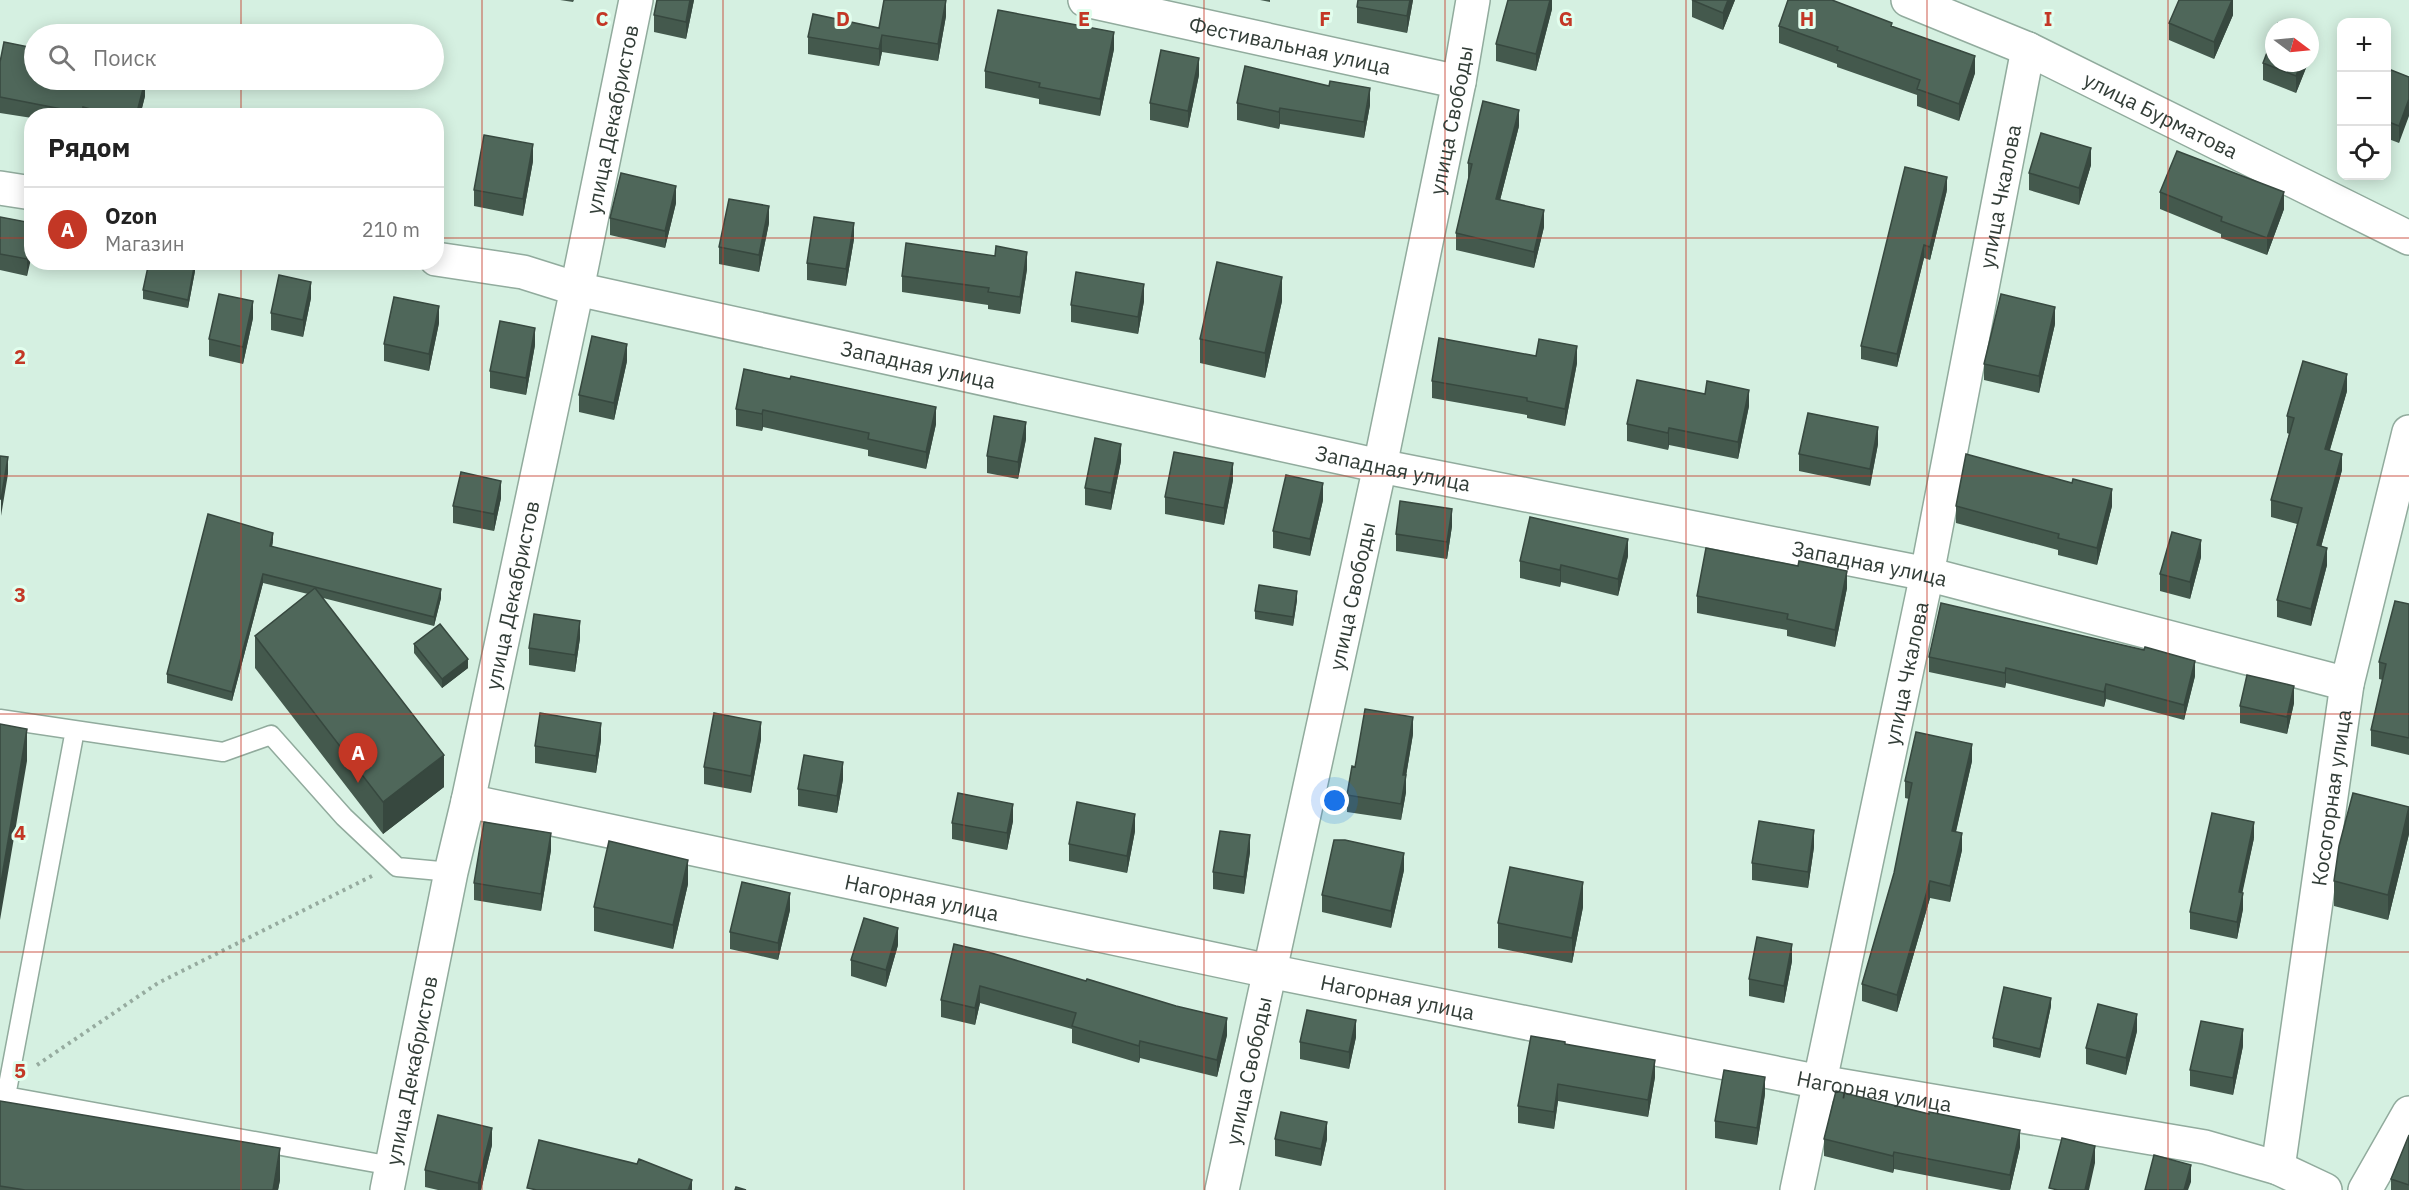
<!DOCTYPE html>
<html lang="ru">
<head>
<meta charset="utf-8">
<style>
  :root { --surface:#fff; --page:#f6f6f6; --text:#222; --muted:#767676; --line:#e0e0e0; --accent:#c33725 }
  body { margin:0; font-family:"IBM Plex Sans",sans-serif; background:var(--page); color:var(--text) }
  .controls { position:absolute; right:18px; top:18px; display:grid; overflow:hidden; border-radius:12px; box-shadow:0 3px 15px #0003 }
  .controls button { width:54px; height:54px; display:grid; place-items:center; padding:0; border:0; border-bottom:2px solid var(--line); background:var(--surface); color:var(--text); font:30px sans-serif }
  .compass { position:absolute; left:2265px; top:18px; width:54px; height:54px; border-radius:50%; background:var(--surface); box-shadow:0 3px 15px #0003; rotate:106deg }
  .you { position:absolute; left:1335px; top:801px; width:21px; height:21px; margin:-15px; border:4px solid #fff; border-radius:50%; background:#1a73e8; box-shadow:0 0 0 9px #1a73e833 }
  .badge { display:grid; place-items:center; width:39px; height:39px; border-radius:50%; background:var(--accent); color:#fff; font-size:20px; font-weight:700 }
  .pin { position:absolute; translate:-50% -50px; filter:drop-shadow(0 2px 3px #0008) }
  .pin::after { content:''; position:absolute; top:32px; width:21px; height:18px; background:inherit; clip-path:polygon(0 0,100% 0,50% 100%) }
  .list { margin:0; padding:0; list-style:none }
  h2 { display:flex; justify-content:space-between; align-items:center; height:78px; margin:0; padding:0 24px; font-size:26px }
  h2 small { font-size:20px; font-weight:400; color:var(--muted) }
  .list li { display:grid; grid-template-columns:39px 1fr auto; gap:18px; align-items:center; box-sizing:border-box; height:84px; padding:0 24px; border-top:2px solid var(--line) }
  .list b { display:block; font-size:22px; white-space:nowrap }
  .list p { margin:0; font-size:20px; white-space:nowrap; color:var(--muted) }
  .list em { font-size:20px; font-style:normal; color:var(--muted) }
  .icon { flex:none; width:33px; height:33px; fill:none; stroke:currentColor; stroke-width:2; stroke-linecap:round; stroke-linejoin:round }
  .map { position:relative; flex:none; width:2409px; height:1190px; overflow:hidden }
  .search { position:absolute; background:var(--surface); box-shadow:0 3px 15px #0003; left:24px; top:24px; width:420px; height:66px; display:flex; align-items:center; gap:15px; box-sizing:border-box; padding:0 21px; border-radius:33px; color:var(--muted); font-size:22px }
  .panel { position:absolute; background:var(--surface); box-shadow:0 3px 15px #0003; left:24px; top:108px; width:420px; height:162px; border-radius:24px }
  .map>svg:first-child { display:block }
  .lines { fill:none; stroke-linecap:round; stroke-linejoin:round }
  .service-casing { stroke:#91ab9d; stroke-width:21 }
  .minor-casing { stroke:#91ab9d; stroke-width:36 }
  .path { stroke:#96ab9f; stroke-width:4; stroke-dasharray:3 4.5; stroke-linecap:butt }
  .service { stroke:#fff; stroke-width:18 }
  .minor { stroke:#fff; stroke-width:33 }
  .wall { fill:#44594d }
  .shaded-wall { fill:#37483f }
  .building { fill:#4f675a; stroke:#37483f; stroke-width:1.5 }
  .grid { fill:none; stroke:#c33725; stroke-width:1.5; stroke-opacity:0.55 }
  .labels { text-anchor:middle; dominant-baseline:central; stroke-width:6; stroke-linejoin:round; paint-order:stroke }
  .street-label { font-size:21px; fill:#323d37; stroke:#e2feee }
  .grid-label { font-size:20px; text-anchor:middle; font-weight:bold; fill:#c33725; stroke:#e2feee; stroke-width:6; stroke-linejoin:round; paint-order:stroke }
</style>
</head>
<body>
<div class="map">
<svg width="2409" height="1190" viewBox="0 0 2409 1190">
  <rect width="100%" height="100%" fill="#d5f0e1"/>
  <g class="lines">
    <defs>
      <path id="service" d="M0,719L223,752L271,735L344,817L397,867L451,872
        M75,730L6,1096L392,1166"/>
      <g id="minor">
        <path id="s1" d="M1085,0L1459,82"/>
        <path id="s2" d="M1908,0L2028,49L2409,238"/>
        <path d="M0,188L32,193"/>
        <path id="s3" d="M436,259L523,272L577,289L1380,466L1927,574L2347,684"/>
        <path id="s4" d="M468,801L1269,971L1820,1082L2205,1147L2278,1168L2325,1190"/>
        <path id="s5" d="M2278,1168L2347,684L2409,432"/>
        <path id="s6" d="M387,1190L451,872L468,801L577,289L636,0"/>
        <path id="s7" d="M1222,1190L1380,466L1459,82L1473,0"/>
        <path id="s8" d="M1797,1190L1927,574L2028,49"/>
        <path d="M2365,1190L2409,1113"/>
      </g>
    </defs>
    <use href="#service" class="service-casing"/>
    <use href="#minor" class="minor-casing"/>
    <path class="path" d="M37,1065L158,983L372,876"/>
    <use href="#service" class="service"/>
    <use href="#minor" class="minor"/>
  </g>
  <path class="wall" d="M560,0H574L573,2Z
    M657,0H694L686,39L654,32V15Z
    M1260,0H1270V2Z
    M1413,0L1407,33L1357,23V7Z
    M1552,0V9L1536,71L1496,61V44Z
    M1692,0H1735L1723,30L1692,17Z
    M2233,0V15L2214,59L2169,40V23Z
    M946,16L938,61L882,52L879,66L808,54V37L879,28Z
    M1779,26L1892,27L1975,73L1959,121L1917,106V95L1837,67V64L1779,43Z
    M1114,49L1100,116L1039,104V99L985,88V71Z
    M0,62L145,96L140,116H32V118L0,113Z
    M2263,63H2308L2296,93L2263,80Z
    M2386,68L2409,77L2399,143L2386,138Z
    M1199,75L1188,128L1150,120V103Z
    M1237,103L1370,105L1364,138L1280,124L1279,129L1237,120Z
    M1519,126L1500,200L1544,227L1534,268L1456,250V233L1468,180V163Z
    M533,161L523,216L474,206V190Z
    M2091,165L2079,205L2029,190V173Z
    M1947,190L1930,260L1924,258L1897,367L1861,359V346Z
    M2160,192L2284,209L2267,255L2221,238V234L2160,209Z
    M676,203L665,248L610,235V218Z
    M0,217L32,223L27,276L0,270Z
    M769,223L759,272L719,264V247Z
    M854,239L846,286L807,280V263Z
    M1027,269L1020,314L988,309V305L902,292V276Z
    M195,271L188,308L143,299V290Z
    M311,298L303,337L271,330V313Z
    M1144,301L1138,334L1071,322V305Z
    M1282,301L1265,378L1200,363V339Z
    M253,318L243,364L209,356V339Z
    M439,323L429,371L384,361V344Z
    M2055,324L2039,393L1984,380V364Z
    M535,345L526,395L490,388V371Z
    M627,361L614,420L579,412V395Z
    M1577,363L1565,426L1527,418V415L1432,398V381Z
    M744,369L936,424L926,469L868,456V450L763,427L762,431L736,426V409Z
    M2347,391L2330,450L2342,470L2321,547L2327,565L2311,626L2277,617V600L2297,524L2271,517V500L2289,434L2287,433V416Z
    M1749,406L1738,459L1669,445L1668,450L1627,441V424Z
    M1026,439L1018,479L987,473V456Z
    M1878,444L1870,486L1799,471V454Z
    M1121,461L1111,510L1085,505V488Z
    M1233,480L1224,525L1165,514V497Z
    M501,498L494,531L453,523V506Z
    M1323,500L1310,556L1273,548V531Z
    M1956,506H2112L2097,565L2058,555V550L1956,523Z
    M1452,526L1447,559L1396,551V534Z
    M273,541L272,547L441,598L434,626L323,598L444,787L383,834L255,668V636L308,594L263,583L232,701L167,683V674Z
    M1628,556L1618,596L1561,582L1560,587L1520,578V561Z
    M2201,557L2190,599L2160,591V574Z
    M1847,588L1835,647L1787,636V630L1697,613V596Z
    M1297,600L1293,626L1255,619V611Z
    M2409,604V755L2371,746V730L2383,680L2379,679V662Z
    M580,638L575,672L529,665V648Z
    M414,644L468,668L442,688L414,653Z
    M1929,657L2195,676L2184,720L2106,699L2104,707L2006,683L2005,688L1929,672Z
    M2294,703L2287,734L2240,723V706Z
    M1413,734L1406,776V792L1401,820L1347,812V795L1355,767Z
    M761,739L751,793L704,784V767Z
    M601,740L596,773L535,763V746Z
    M1972,761L1956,832L1962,850L1950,902L1930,898L1897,1012L1862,1001V984L1894,873L1909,799L1905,798V781Z
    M843,779L837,813L798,806V789Z
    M2409,807V834L2388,920L2334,906V881Z
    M1013,821L1007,850L952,839V823Z
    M1135,831L1127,873L1069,861V844Z
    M2254,838L2242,892L2243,909L2237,939L2190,929V912Z
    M1814,847L1808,888L1752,880V863Z
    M551,850L541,911L474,900V883Z
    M1250,852L1244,894L1213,889V872Z
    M1404,870L1391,928L1322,912V895Z
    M688,884L673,949L594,931V907Z
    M1583,907L1572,963L1498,948V923Z
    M790,910L778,960L730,949V932Z
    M954,944L1227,1035L1217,1077L1140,1058L1139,1063L1072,1043V1029L980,1003L975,1025L941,1017V1000Z
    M898,945L886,987L851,976V960Z
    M1792,961L1784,1003L1749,996V979Z
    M2051,1006L2040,1058L1993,1047V1038Z
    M2137,1031L2126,1075L2086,1064V1048Z
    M1356,1037L1349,1069L1300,1059V1042Z
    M1565,1044L1655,1077L1648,1117L1558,1101L1554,1129L1518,1123V1106Z
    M2243,1046L2233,1095L2190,1086V1070Z
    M1765,1094L1757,1145L1715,1138V1121Z
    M0,1101L280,1180L278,1190H0Z
    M2409,1135V1190H2391V1179Z
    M1275,1139H1327L1321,1166L1275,1156Z
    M1824,1139L2020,1147L2010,1190H2001L1894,1169L1893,1173L1824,1156Z
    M492,1145L481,1190H438L425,1187V1170Z"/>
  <path class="shaded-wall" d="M690,0H694L686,39V22Z
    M946,0V16L938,61V44Z
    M1410,0H1413L1407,33V16Z
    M1550,0H1552V9L1536,71V54Z
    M1728,0H1735L1723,30V13Z
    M2232,0H2233V15L2214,59V42Z
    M1114,32V49L1100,116V99Z
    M882,35V52L879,66V49Z
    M2312,36V53L2310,58V41Z
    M1975,56V73L1959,121V104Z
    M1199,58V75L1188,128V111Z
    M2301,63H2308L2296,93V76Z
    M145,81V96L140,116H136Z
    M1370,88V105L1364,138V122Z
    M2409,99V116L2399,143V126Z
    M1280,108V124L1279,129V112Z
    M1519,110V126L1496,216V199Z
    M533,144V161L523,216V199Z
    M2091,148V165L2079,205V188Z
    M1947,177V190L1930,260V247Z
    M676,186V203L665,248V231Z
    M2284,192V209L2267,255V238Z
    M769,206V223L759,272V255Z
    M1544,210V227L1534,268V252Z
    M854,223V239L846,286V269Z
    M32,238V255L27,276V259Z
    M1924,245V258L1897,367V354Z
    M1027,252V269L1020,314V297Z
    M195,262V271L188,308V300Z
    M1282,277V301L1265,378V353Z
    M311,282V298L303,337V320Z
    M1144,284V301L1138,334V317Z
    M253,301V318L243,364V347Z
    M439,306V323L429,371V354Z
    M2055,307V324L2039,393V376Z
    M535,328V345L526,395V378Z
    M627,344V361L614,420V403Z
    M1577,346V363L1565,426V409Z
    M2347,374V391L2325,466V449Z
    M1749,390V406L1738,459V442Z
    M936,407V424L926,469V452Z
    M763,410V427L762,431V414Z
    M1026,422V439L1018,479V462Z
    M1878,427V444L1870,486V469Z
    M1669,428V445L1668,450V433Z
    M1121,444V461L1111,510V493Z
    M2342,454V470L2317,562V545Z
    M8,457V474L1,516V499Z
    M1233,463V480L1224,525V508Z
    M501,481V498L494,531V514Z
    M1323,483V500L1310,556V539Z
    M2112,489V506L2097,565V548Z
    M1452,509V526L1447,559V542Z
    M273,533V541L270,555V546Z
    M1628,539V556L1618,596V579Z
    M2201,540V557L2190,599V582Z
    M2327,548V565L2311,626V609Z
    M1561,565V582L1560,587V570Z
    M1847,571V588L1835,647V630Z
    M263,574V583L232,701V692Z
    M441,589V598L434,626V617Z
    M1297,591V600L1293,626V617Z
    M580,621V638L575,672V655Z
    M468,659V668L442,688V679Z
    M2195,661V676L2184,720V705Z
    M2006,668V683L2005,688V673Z
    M2106,684V699L2104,707V692Z
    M2294,686V703L2287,734V717Z
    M1413,717V734L1406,776V792L1401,820L1403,775Z
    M761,722V739L751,793V776Z
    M601,723V740L596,773V756Z
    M27,729V761L0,920V888Z
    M1972,744V761L1952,848V831Z
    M444,755V787L383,834V802Z
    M843,762V779L837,813V796Z
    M1013,804V821L1007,850V833Z
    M2409,810V834L2388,920V895Z
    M1135,814V831L1127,873V856Z
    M2254,822V838L2239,909V892Z
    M1814,830V847L1808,888V872Z
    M551,833V850L541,911V894Z
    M1962,833V850L1950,902V886Z
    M1250,835V852L1244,894V877Z
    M1404,853V870L1391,928V911Z
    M688,860V884L673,949V925Z
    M1930,881V898L1897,1012V995Z
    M1583,882V907L1572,963V938Z
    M790,893V910L778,960V943Z
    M2243,893V909L2237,939V922Z
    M898,928V945L886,987V970Z
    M1792,944V961L1784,1003V986Z
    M980,986V1003L975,1025V1008Z
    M2051,998V1006L2040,1058V1049Z
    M2137,1014V1031L2126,1075V1058Z
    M1227,1018V1035L1217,1077V1060Z
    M1356,1020V1037L1349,1069V1052Z
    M2243,1029V1046L2233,1095V1078Z
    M1140,1041V1058L1139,1063V1046Z
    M1655,1060V1077L1648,1117V1100Z
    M1765,1077V1094L1757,1145V1128Z
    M1558,1084V1101L1554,1129V1112Z
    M1327,1122V1139L1321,1166V1149Z
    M492,1128V1145L481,1190H478V1183Z
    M2020,1130V1147L2010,1190V1175Z
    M2095,1146V1163L2089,1190H2085Z
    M280,1148V1180L278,1190H273Z
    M1894,1152V1169L1893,1173V1156Z
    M2191,1165V1182L2188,1190H2184Z
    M692,1180V1190H688Z"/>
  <path class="building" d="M657,0H690L686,22L654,15Z
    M884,0H946L938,44L882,35L879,49L808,37L813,14L879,28Z
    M1358,0H1410L1407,16L1357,7Z
    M1508,0H1550L1536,54L1496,44Z
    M1692,0H1728L1723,13Z
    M1788,0H1832L1892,23L1891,26L1975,56L1959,104L1917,89L1920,80L1837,50L1838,47L1779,26Z
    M2179,0H2232L2214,42L2169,23Z
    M998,10L1114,32L1100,99L1039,87L1040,83L985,71Z
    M2278,23L2287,27H2277Z
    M2274,34V63H2301L2296,76L2263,63Z
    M4,42L34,48V80H140L145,81L136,116H115L83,107L82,113L0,97V62Z
    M1161,50L1199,58L1188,111L1150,103Z
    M1245,66L1329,86L1330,81L1370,88L1364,122L1280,108L1279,112L1237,103Z
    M2386,68L2409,77V99L2399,126L2386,121Z
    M1483,101L1519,110L1496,199L1544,210L1534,252L1456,233L1472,164L1468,163Z
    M293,109L325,116H292Z
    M2041,133L2091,148L2079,188L2029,173Z
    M484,135L533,144L523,199L474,190Z
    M2177,151L2284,192L2267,238L2221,221L2222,217L2160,192Z
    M1905,167L1947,177L1930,247L1924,245L1897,354L1861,346Z
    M621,173L676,186L665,231L610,218Z
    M729,199L769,206L759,255L719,247Z
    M0,217L32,223V238L27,259L0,254Z
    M814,217L854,223L846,269L807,263Z
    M906,243L995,256L996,246L1027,252L1020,297L988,292L989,288L902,276Z
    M149,262H195L188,300L143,290Z
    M1217,262L1282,277L1265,353L1200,339Z
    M1076,272L1144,284L1138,317L1071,305Z
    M279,275L311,282L303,320L271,313Z
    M219,294L253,301L243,347L209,339Z
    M2001,294L2055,307L2039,376L1984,364Z
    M394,297L439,306L429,354L384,344Z
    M500,321L535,328L526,378L490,371Z
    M592,336L627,344L614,403L579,395Z
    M1439,338L1536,356L1539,339L1577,346L1565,409L1527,401V398L1432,381Z
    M2303,361L2347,374L2325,449L2342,454L2317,545L2327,548L2311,609L2277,600L2302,508L2271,500L2294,418L2287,416Z
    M744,369L790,379L791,376L936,407L926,452L868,439L869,433L763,410L762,414L736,409Z
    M1637,380L1705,394L1707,381L1749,390L1738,442L1669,428L1668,433L1627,424Z
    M1808,413L1878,427L1870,469L1799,454Z
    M994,416L1026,422L1018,462L987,456Z
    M1095,438L1121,444L1111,493L1085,488Z
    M1174,452L1233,463L1224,508L1165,497Z
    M1966,454L2072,483L2073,479L2112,489L2097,548L2058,538L2059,534L1956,506Z
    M0,456L8,457L1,499H0Z
    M461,472L501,481L494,514L453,506Z
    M1286,475L1323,483L1310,539L1273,531Z
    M1400,501L1452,509L1447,542L1396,534Z
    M208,514L273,533L270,546L441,589L434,617L263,574L232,692L167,674Z
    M1530,517L1628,539L1618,579L1561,565L1560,570L1520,561Z
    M2172,532L2201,540L2190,582L2160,574Z
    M1706,548L1798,566L1799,561L1847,571L1835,630L1787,619L1788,614L1697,596Z
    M1259,585L1297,591L1293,617L1255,611Z
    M315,588L444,755L383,802L255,636Z
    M2395,601L2409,604V738L2371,730L2386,664L2379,662Z
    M1941,603L2144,650L2145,647L2195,661L2184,705L2106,684L2104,692L2006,668L2005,673L1929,657Z
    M534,614L580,621L575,655L529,648Z
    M440,624L468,659L442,679L414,644Z
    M2247,675L2294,686L2287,717L2240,706Z
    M1365,709L1413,717L1403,775H1406L1401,804L1347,795L1352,766L1355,767Z
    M540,713L601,723L596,756L535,746Z
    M714,713L761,722L751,776L704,767Z
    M0,724L27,729L0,888Z
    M1916,732L1972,744L1952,831L1962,833L1950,886L1930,881L1897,995L1862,984L1894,873L1912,783L1905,781Z
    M804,755L843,762L837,796L798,789Z
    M958,793L1013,804L1007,833L952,823Z
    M2353,793L2409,807L2388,895L2334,881L2339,846Z
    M1077,802L1135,814L1127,856L1069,844Z
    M2212,813L2254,822L2239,892L2243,893L2237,922L2190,912Z
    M1759,821L1814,830L1808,872L1752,863Z
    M484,822L551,833L541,894L474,883Z
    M1220,831L1250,835L1244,877L1213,872Z
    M1334,840H1345L1404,853L1391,911L1322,895Z
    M609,841L688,860L673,925L594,907Z
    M1510,867L1583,882L1572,938L1498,923Z
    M742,882L790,893L778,943L730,932Z
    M864,918L898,928L886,970L851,960Z
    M1757,937L1792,944L1784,986L1749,979Z
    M954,944L988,952L1086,981L1087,979L1176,1006L1227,1018L1217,1060L1140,1041L1139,1046L1072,1026L1076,1013L980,986L975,1008L941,1000Z
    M2004,987L2051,998L2040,1049L1993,1038Z
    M2098,1004L2137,1014L2126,1058L2086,1048Z
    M1307,1010L1356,1020L1349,1052L1300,1042Z
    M2201,1021L2243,1029L2233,1078L2190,1070Z
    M1531,1036L1565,1042V1044L1655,1060L1648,1100L1558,1084L1554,1112L1518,1106Z
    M1724,1070L1765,1077L1757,1128L1715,1121Z
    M1836,1091L1929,1114V1112L2020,1130L2010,1175L1894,1152L1893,1156L1824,1139Z
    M0,1101L280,1148L273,1190H25L0,1186Z
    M1281,1112L1327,1122L1321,1149L1275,1139Z
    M438,1115L492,1128L478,1183L425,1170Z
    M2409,1135V1185L2391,1179Z
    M2062,1138L2095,1146L2085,1190H2058L2049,1188Z
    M539,1140L637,1164L639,1159L692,1180L688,1190H537L527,1188Z
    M2154,1155L2191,1165L2184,1190H2145Z
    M736,1187L746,1190H735Z"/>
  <path class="grid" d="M241,0V34M482,0V1190M723,0V1190M964,0V1190M1204,0V1190M1445,0V1190M1686,0V1190M1927,0V1190M2168,0V1190M241,80V116M0,238H32M436,238H2409M241,262V1190M0,476H2409M0,714H2409M0,952H2409"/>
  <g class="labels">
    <g class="street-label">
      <text stroke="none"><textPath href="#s1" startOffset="210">Фестивальная улица</textPath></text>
      <text stroke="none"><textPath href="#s2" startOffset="278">улица Бурматова</textPath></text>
      <text stroke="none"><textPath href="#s6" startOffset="1094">улица Декабристов</textPath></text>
      <text stroke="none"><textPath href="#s7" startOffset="1094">улица Свободы</textPath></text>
      <text stroke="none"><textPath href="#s8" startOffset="1014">улица Чкалова</textPath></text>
      <text stroke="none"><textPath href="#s3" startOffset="494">Западная улица</textPath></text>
      <text stroke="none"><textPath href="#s3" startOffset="980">Западная улица</textPath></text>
      <text stroke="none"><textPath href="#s3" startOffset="1466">Западная улица</textPath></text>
      <text stroke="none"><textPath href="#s6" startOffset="608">улица Декабристов</textPath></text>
      <text stroke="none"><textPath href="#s7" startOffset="608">улица Свободы</textPath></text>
      <text stroke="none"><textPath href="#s8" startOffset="528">улица Чкалова</textPath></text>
      <text stroke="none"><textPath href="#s5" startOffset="374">Косогорная улица</textPath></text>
      <text stroke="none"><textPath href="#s4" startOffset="464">Нагорная улица</textPath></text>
      <text stroke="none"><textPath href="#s4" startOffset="950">Нагорная улица</textPath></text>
      <text stroke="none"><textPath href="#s6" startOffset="122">улица Декабристов</textPath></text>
      <text stroke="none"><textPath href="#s7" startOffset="122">улица Свободы</textPath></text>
      <text stroke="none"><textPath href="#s4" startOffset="1436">Нагорная улица</textPath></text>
    </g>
  </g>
  <g class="grid-label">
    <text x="602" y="26">C</text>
    <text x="843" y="26">D</text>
    <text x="1084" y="26">E</text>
    <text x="1325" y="26">F</text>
    <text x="1566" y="26">G</text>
    <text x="1807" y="26">H</text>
    <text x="2048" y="26">I</text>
    <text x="20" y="364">2</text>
    <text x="20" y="602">3</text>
    <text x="20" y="840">4</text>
    <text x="20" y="1078">5</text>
  </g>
</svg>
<div class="controls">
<button>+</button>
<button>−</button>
<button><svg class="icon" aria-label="locate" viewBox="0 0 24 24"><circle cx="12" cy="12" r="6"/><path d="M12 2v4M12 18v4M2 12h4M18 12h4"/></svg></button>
</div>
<svg class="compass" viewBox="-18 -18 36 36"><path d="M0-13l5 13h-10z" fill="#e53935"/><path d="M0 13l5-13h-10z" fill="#767676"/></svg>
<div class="you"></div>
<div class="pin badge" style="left:358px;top:783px">A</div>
<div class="search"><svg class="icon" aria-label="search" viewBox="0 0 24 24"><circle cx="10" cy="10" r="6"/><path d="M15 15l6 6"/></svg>Поиск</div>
<section class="panel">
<h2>Рядом<small></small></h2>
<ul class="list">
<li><span class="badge">A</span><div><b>Ozon</b><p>Магазин</p></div><em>210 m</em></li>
</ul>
</section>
</div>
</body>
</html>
